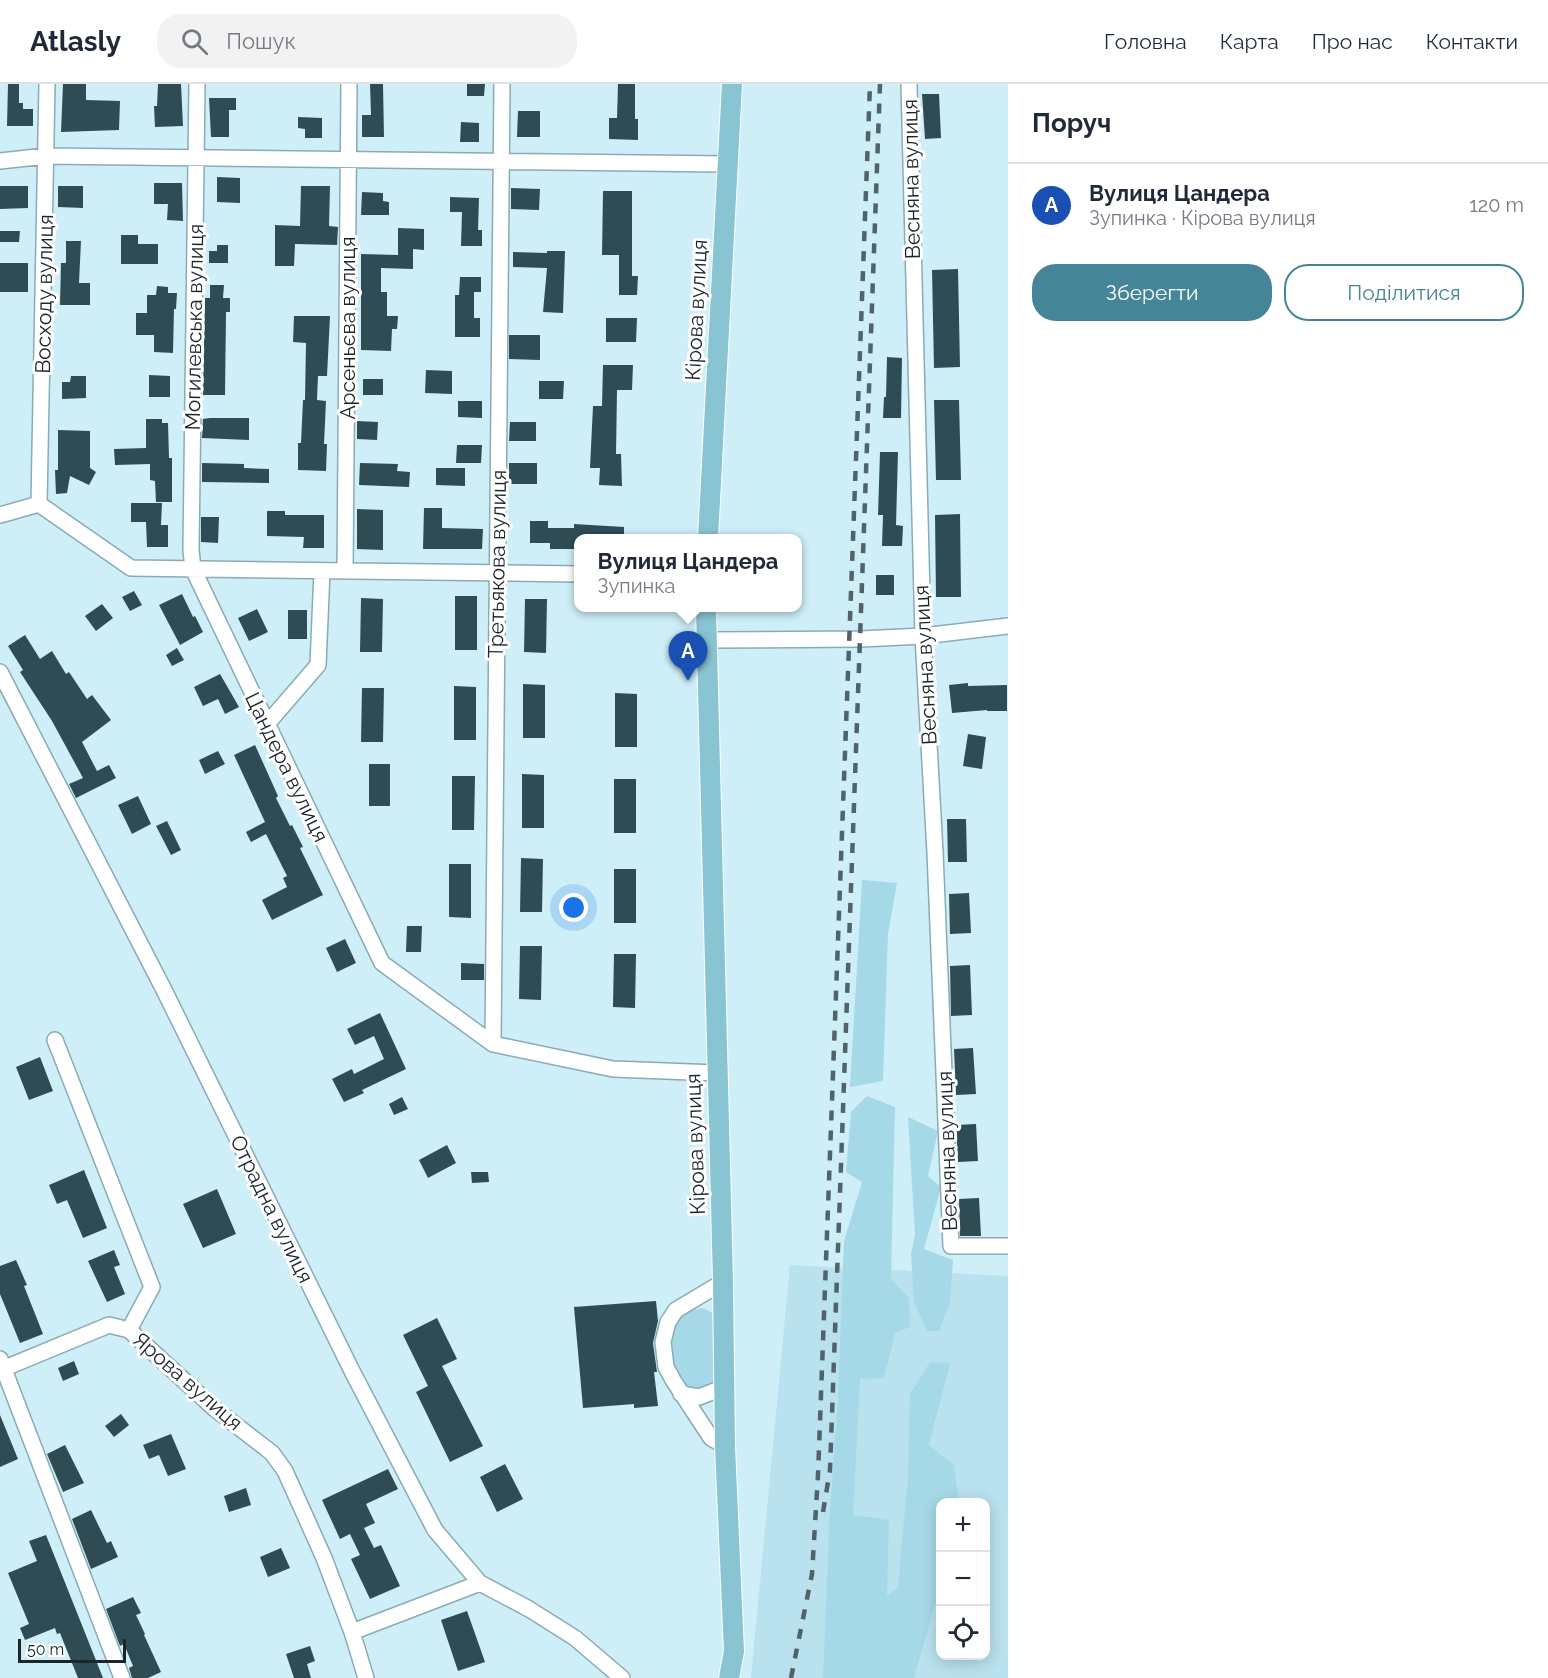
<!DOCTYPE html>
<html lang="uk">
<head>
<meta charset="utf-8">
<style>
  :root { --surface:#fff; --page:#f2f2f3; --text:#1f2937; --muted:#747a83; --line:#e0e1e3; --accent:#448697 }
  body { margin:0; font-family:Raleway,sans-serif; background:var(--page); color:var(--text) }
  .controls { position:absolute; right:18px; bottom:18px; display:grid; overflow:hidden; border-radius:12px; box-shadow:0 3px 15px #0003 }
  .controls button { width:54px; height:54px; display:grid; place-items:center; padding:0; border:0; border-bottom:2px solid var(--line); background:var(--surface); color:var(--text); font:30px sans-serif }
  .scale { position:absolute; left:18px; bottom:15px; width:108px; box-sizing:border-box; padding-left:6px; border:3px solid #1a262a; border-top:0; font-size:16px; line-height:21px; white-space:nowrap; color:#1a262a; -webkit-text-stroke:4px #fff; paint-order:stroke }
  .you { position:absolute; left:574px; top:824px; width:21px; height:21px; margin:-15px; border:4px solid #fff; border-radius:50%; background:#1a73e8; box-shadow:0 0 0 9px #1a73e833 }
  .badge { display:grid; place-items:center; width:39px; height:39px; border-radius:50%; background:var(--accent); color:#fff; font-size:20px; font-weight:700 }
  .pin { position:absolute; translate:-50% -50px; filter:drop-shadow(0 2px 3px #0008) }
  .pin::after { content:''; position:absolute; top:32px; width:21px; height:18px; background:inherit; clip-path:polygon(0 0,100% 0,50% 100%) }
  .popup { position:absolute; left:574px; top:450px; width:228px; height:78px; box-sizing:border-box; display:grid; place-content:center; border-radius:12px; background:var(--surface); filter:drop-shadow(0 2px 4px #0005); font-size:20px; white-space:nowrap; color:var(--muted) }
  .popup b { font-size:22px; color:var(--text) }
  .popup::after { content:''; position:absolute; left:50%; top:100%; margin-left:-12px; border:12px solid transparent; border-top-color:var(--surface) }
  .list { margin:0; padding:0; list-style:none }
  h2 { display:flex; justify-content:space-between; align-items:center; height:78px; margin:0; padding:0 24px; font-size:26px }
  h2 small { font-size:20px; font-weight:400; color:var(--muted) }
  .list li { display:grid; grid-template-columns:39px 1fr auto; gap:18px; align-items:center; box-sizing:border-box; height:84px; padding:0 24px; border-top:2px solid var(--line) }
  .list b { display:block; font-size:22px; white-space:nowrap }
  .list p { margin:0; font-size:20px; white-space:nowrap; color:var(--muted) }
  .list em { font-size:20px; font-style:normal; color:var(--muted) }
  .actions { display:flex; gap:12px; padding:18px 24px }
  .actions a { flex:1; padding:14px 0; border:2px solid var(--accent); border-radius:24px; text-align:center; font-size:21px; color:var(--accent) }
  .actions .main { background:var(--accent); color:#fff }
  .icon { flex:none; width:33px; height:33px; fill:none; stroke:currentColor; stroke-width:2; stroke-linecap:round; stroke-linejoin:round }
  .map { position:relative; flex:none; width:1008px; height:1594px; overflow:hidden }
  header { display:flex; align-items:center; gap:36px; box-sizing:border-box; height:84px; padding:0 30px; background:var(--surface); border-bottom:2px solid var(--line) }
  header strong { font-size:28px }
  nav { display:flex; gap:33px; margin-inline-start:auto; font-size:21px }
  .search { width:420px; height:54px; background:var(--page); display:flex; align-items:center; gap:15px; box-sizing:border-box; padding:0 21px; border-radius:24px; color:var(--muted); font-size:22px }
  main { display:flex }
  aside { flex:1; background:var(--surface) }
  .map>svg:first-child { display:block }
  .built { fill:#b9e2ee; fill-rule:evenodd }
  .green { fill:#a6d9e7 }
  .building { fill:#2f4c54 }
  .lines { fill:none; stroke-linecap:round; stroke-linejoin:round }
  .minor-casing { stroke:#8babb4; stroke-width:18 }
  .major-casing { stroke:#fff; stroke-width:22 }
  .minor { stroke:#fff; stroke-width:15 }
  .major { stroke:#89c4d2; stroke-width:20 }
  .rail { stroke:#516369; stroke-width:4.5; stroke-dasharray:10 10; stroke-linecap:butt }
  .labels { text-anchor:middle; dominant-baseline:central; stroke-width:6; stroke-linejoin:round; paint-order:stroke }
  .street-label { font-size:21px; fill:#1a262a; stroke:#fff }
</style>
</head>
<body>
<header>
<strong>Atlasly</strong>
<div class="search"><svg class="icon" aria-label="search" viewBox="0 0 24 24"><circle cx="10" cy="10" r="6"/><path d="M15 15l6 6"/></svg>Пошук</div>
<nav><a>Головна</a><a>Карта</a><a>Про нас</a><a>Контакти</a></nav>
</header>
<main>
<div class="map">
<svg width="1008" height="1594" viewBox="0 0 1008 1594">
  <rect width="100%" height="100%" fill="#ceeff8"/>
  <path class="built" d="M790,1181L1008,1192V1594H751ZM940,1418H986V1572H940Z"/>
  <path class="green" d="M862,796L897,799L888,850L883,997L850,1003Z
    M867,1012L895,1023L891,1195L909,1214L910,1243L895,1249L884,1294L860,1295L853,1431L889,1436L887,1512L898,1503L908,1391L910,1310L930,1278L950,1279L929,1361L954,1381L959,1418H940V1514L935,1521L914,1594H823L830,1427L838,1313L844,1157L862,1098L846,1088L851,1028Z
    M908,1033L938,1047L928,1092L941,1103L924,1165L953,1176L950,1218L939,1247H927L914,1218L911,1170L915,1151Z
    M702,1224L711,1228L715,1233L716,1295L704,1307C681,1308 668,1284 669,1263C669,1255 672,1246 673,1238L692,1226Z"/>
  <path class="building" d="M8,0H19V19H23V25H33V42H7Z
    M63,0H86V16L120,17L119,46L61,48Z
    M158,0H181L183,42L155,43L154,22H157Z
    M370,0H383L384,53H362V31H371Z
    M467,0H485L484,12H467Z
    M618,0H635V35H638V56L609,55V34H617Z
    M922,10H939L941,54L925,55Z
    M209,14H236V26H229V53H211Z
    M518,27H540V53H517Z
    M298,33L322,34V54H305V45L298,44Z
    M461,38L479,39V58H460Z
    M217,93L240,94V119L217,118Z
    M154,99H182L183,137L167,136L168,120H154Z
    M0,102H28V124L0,125Z
    M58,102H83V124L58,123Z
    M301,102H330L329,142L338,143L337,161L295,160L294,182H275V141L300,142Z
    M511,104L540,105L539,126L511,125Z
    M603,107H632V192H638L637,211H619V171H602Z
    M362,108L383,109V117L389,118V131H361Z
    M450,113L479,114L478,146H482V162H461L462,128H450Z
    M398,144L424,145V166L413,165V185L381,184V208H387V232H398L397,245H392L391,267L361,266V170L398,171Z
    M0,147H20L19,158H0Z
    M121,151H138V160H158V180H121Z
    M66,157H81L79,199H90V221H60L61,179H66Z
    M217,161H228V179H209V167H217Z
    M547,167H565L563,229L543,228L547,184L513,183V168L547,169Z
    M0,179H28V208H0Z
    M958,185L960,283L934,284L932,186Z
    M460,193H481V208H474V234H480V253H455V211H459Z
    M210,201H224L223,214H230V228H226L225,311H203L205,214H210Z
    M157,202L168,203V209H177L176,225H174L173,269L154,268V251H136V229H147V211H156Z
    M294,232H330L327,292H318L317,316L326,317L324,360H327L326,387L298,386V359H301L303,316H305L306,259L293,258Z
    M606,234H637L636,258H606Z
    M509,251H540V276L509,275Z
    M887,273L902,274L901,334H883L884,313H886Z
    M603,281H633L632,306H617L616,370H621L622,402L599,401L600,384H590L593,322H602Z
    M426,286L452,287V310L425,309Z
    M149,291L170,292V313H149Z
    M71,292H86V314L62,315V298H70Z
    M363,295H383V311H363Z
    M539,297H564L563,315H539Z
    M934,316H959L961,396H936Z
    M458,317H482V334L458,333Z
    M210,334H249V356L202,354L203,335Z
    M146,335H162V339H168L169,374H172V418H156L155,397L150,396V380L115,381L114,365L146,364Z
    M357,337L378,338L377,356L357,355Z
    M510,338H536V357H509Z
    M58,346L90,347V384L96,388L89,401L70,392L67,409L56,410L55,386H58Z
    M457,361H482L481,379H456Z
    M880,368H898L896,441L903,442L902,462H882L883,431H878Z
    M202,379L244,380V384L269,385V399L202,398Z
    M360,379L398,380L397,387L410,388L409,403L359,401Z
    M509,379H537V400H509Z
    M436,384H465V402L436,401Z
    M131,419H162L161,441H168V463H147L146,438H131Z
    M424,424H442V444L483,445L482,465H423Z
    M357,425L383,426V466L357,465Z
    M267,427H285V431H324V464H303L304,453L267,452Z
    M960,430L961,513H936L935,431Z
    M201,433H219L218,459L201,458Z
    M530,437H548V444H574V440L624,443V454H579V465H550V459H530Z
    M876,491H894V511H876Z
    M134,507L142,521L130,527L122,513Z
    M182,510L193,533L195,532L203,548L180,561L159,521Z
    M455,512H477V566H455Z
    M361,514L383,515L382,568H360Z
    M525,515H547L546,569L524,568Z
    M102,520L113,534L96,547L85,532Z
    M257,525L268,548L249,557L238,534Z
    M288,526H307V555H288Z
    M25,551L40,575L52,567L66,590L69,588L87,615L92,611L111,636L82,658L97,687L109,681L116,694L76,714L69,700L83,694L52,637L20,588L23,586L8,562Z
    M177,564L184,576L172,582L166,571Z
    M220,590L239,623L225,630L218,615L203,622L194,603Z
    M968,599V602L1007,601V627H987V626L952,629L949,601Z
    M523,600L545,601V654H523Z
    M454,602L476,603V656H454Z
    M362,604H384L383,658H361Z
    M615,609L637,610V663H615Z
    M968,650L986,653L982,685L963,682Z
    M255,661L278,712L276,714L290,742L292,741L303,763L300,764L323,811L272,836L262,816L287,803L283,794L287,792L266,750L251,758L246,748L265,738L234,671Z
    M218,667L225,680L205,690L199,676Z
    M369,680H390V722H369Z
    M522,690L544,691V744H522Z
    M452,692H475L474,746H452Z
    M614,695H636V749H614Z
    M138,712L151,740L132,750L118,721Z
    M947,735H966L967,778H948Z
    M167,737L181,766L171,771L156,742Z
    M521,774L543,775L542,828H520Z
    M449,780H471V834L449,833Z
    M614,785H636V839H614Z
    M969,809L971,849L950,850L949,810Z
    M407,842H422L421,868H406Z
    M345,855L356,879L337,888L326,864Z
    M520,862H542L541,916L519,915Z
    M614,870H636L635,924L613,923Z
    M461,879L484,880V896H461Z
    M970,881L972,931L951,932L950,882Z
    M380,929L406,985L362,1006L364,1009L344,1018L332,995L352,985L354,990L384,975L374,952L355,961L347,945Z
    M973,964L976,1010L956,1011L954,965Z
    M40,973L53,1007L29,1016L16,983Z
    M402,1013L408,1025L394,1031L389,1020Z
    M976,1040L978,1077L958,1078L956,1041Z
    M447,1061L456,1079L428,1094L419,1076Z
    M84,1086L107,1144L83,1154L67,1116L57,1120L49,1101Z
    M471,1088H488L489,1098L472,1099Z
    M217,1105L236,1150L203,1164L183,1120Z
    M979,1114L981,1152H960L959,1115Z
    M114,1166L120,1181L114,1183L125,1210L107,1218L88,1177Z
    M16,1176L27,1201L24,1202L43,1250L20,1259L0,1210V1182Z
    M656,1217L658,1237L653,1259L657,1288H654L658,1322L634,1324V1320L583,1324L574,1223Z
    M437,1234L457,1275L442,1282L483,1362L450,1378L416,1308L428,1302L403,1251Z
    M74,1277L79,1290L63,1297L58,1284Z
    M121,1330L129,1341L114,1353L105,1342Z
    M0,1331L18,1375L0,1383Z
    M171,1350L186,1385L168,1392L159,1371L149,1375L143,1361Z
    M65,1361L84,1399L63,1408L47,1370Z
    M505,1380L523,1415L497,1428L480,1393Z
    M388,1385L398,1405L366,1420L375,1439L364,1444L374,1464L381,1461L400,1502L370,1515L351,1475L360,1471L350,1450L340,1455L322,1416Z
    M246,1404L251,1421L229,1428L224,1412Z
    M91,1426L107,1459L111,1457L118,1473L91,1485L72,1435Z
    M46,1451L60,1486L103,1594H78L60,1549L57,1550L55,1544L25,1556L20,1544L29,1540L8,1489L37,1477L29,1457Z
    M281,1464L290,1484L268,1493L260,1473Z
    M133,1513L141,1529L136,1531L145,1550L144,1551L161,1588L148,1594H132L129,1584L133,1582L124,1560L120,1562L106,1525Z
    M467,1527L485,1578L458,1587L441,1536Z
    M310,1562L315,1577L307,1580L311,1594H294L286,1570Z"/>
  <g class="lines">
    <defs>
      <path id="minor" d="M197,0L191,466L193,485L382,879L493,960L613,985L717,989
        M909,0L923,552L935,768L951,1162H1008
        M0,77L46,72L727,80
        M39,420L131,484L578,490
        M39,420L47,0
        M0,431L39,420
        M345,487L349,0
        M706,556L861,555L923,552L1008,542
        M0,588L164,906L353,1289L435,1446L480,1499L529,1525L575,1554L622,1594
        M266,641L318,581L322,487
        M55,956L152,1203L129,1246L215,1325L272,1369L285,1387L324,1474L352,1548L366,1594
        M493,960L502,0
        M723,1198L676,1226L668,1238L663,1258L666,1283L673,1296L711,1354L725,1362
        M0,1275L122,1594
        M0,1286L109,1241L129,1246
        M681,1310L699,1313L725,1303
        M352,1548L480,1499"/>
      <path id="major" d="M708,454L732,0
        M706,524L723,1198L725,1362L734,1567L729,1594"/>
    </defs>
    <use href="#minor" class="minor-casing"/>
    <use href="#major" class="major-casing"/>
    <use href="#minor" class="minor"/>
    <use href="#major" class="major"/>
    <path class="rail" d="M823,1428L830,1386L880,0
      M791,1594L812,1490L818,1391L870,0"/>
  </g>
  <g class="labels">
    <g class="street-label">
      <text transform="translate(911 95) rotate(-91)">Весняна вулиця</text>
      <text transform="translate(44 210) rotate(-89)">Восходу вулиця</text>
      <text transform="translate(696 226) rotate(-87)">Кірова вулиця</text>
      <text transform="translate(194 243) rotate(-89)">Могилевська вулиця</text>
      <text transform="translate(347 244) rotate(-90)">Арсеньєва вулиця</text>
      <text transform="translate(497 480) rotate(-89)">Третьякова вулиця</text>
      <text transform="translate(925 581) rotate(-93)">Весняна вулиця</text>
      <text transform="translate(287 683) rotate(64)">Цандера вулиця</text>
      <text transform="translate(695 1060) rotate(-92)">Кірова вулиця</text>
      <text transform="translate(947 1067) rotate(-92)">Весняна вулиця</text>
      <text transform="translate(272 1125) rotate(64)">Отрадна вулиця</text>
      <text transform="translate(188 1297) rotate(41)">Ярова вулиця</text>
    </g>
  </g>
</svg>
<div class="controls">
<button>+</button>
<button>−</button>
<button><svg class="icon" aria-label="locate" viewBox="0 0 24 24"><circle cx="12" cy="12" r="6"/><path d="M12 2v4M12 18v4M2 12h4M18 12h4"/></svg></button>
</div>
<div class="scale">50 m</div>
<div class="you"></div>
<div class="pin badge" style="left:688px;top:597px;background:#1a4fb4">A</div>
<div class="popup"><b>Вулиця Цандера</b>Зупинка</div>
</div>
<aside>
<h2>Поруч<small></small></h2>
<ul class="list">
<li><span class="badge" style="background:#1a4fb4">A</span><div><b>Вулиця Цандера</b><p>Зупинка · Кірова вулиця</p></div><em>120 m</em></li>
</ul>
<div class="actions"><a class="main">Зберегти</a><a>Поділитися</a></div>
</aside>
</main>
</body>
</html>
